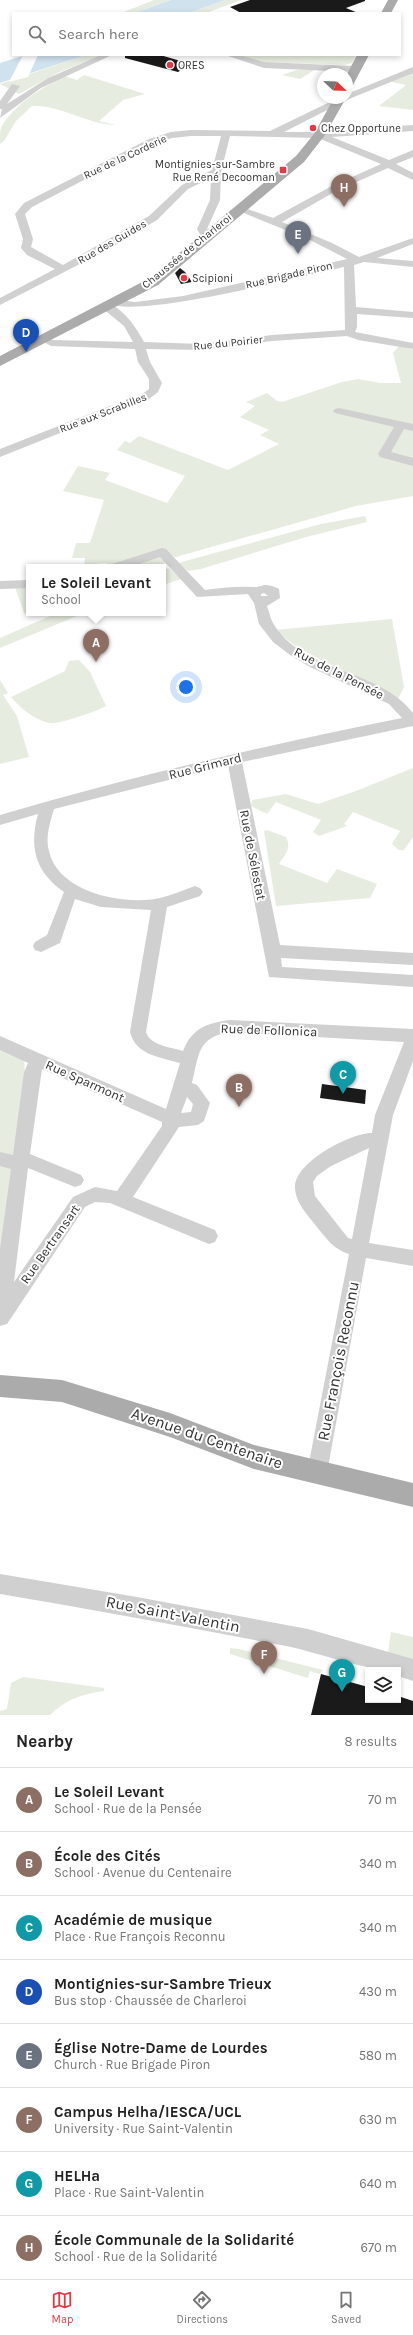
<!DOCTYPE html>
<html lang="en">
<head>
<meta charset="utf-8">
<style>
  :root { --surface:#fff; --page:#f6f6f6; --text:#222; --muted:#767676; --line:#e0e0e0; --accent:#e63946 }
  body { margin:0; font-family:Karla,sans-serif; background:var(--page); color:var(--text) }
  .controls { position:absolute; right:12px; bottom:12px; display:grid; overflow:hidden; border-radius:0px; box-shadow:0 2px 6px #0003 }
  .controls button { width:36px; height:36px; display:grid; place-items:center; padding:0; border:0; border-bottom:1px solid var(--line); background:var(--surface); color:var(--text); font:20px sans-serif }
  .compass { position:absolute; left:317px; top:68px; width:36px; height:36px; border-radius:50%; background:var(--surface); box-shadow:0 2px 6px #0003; rotate:113deg }
  .you { position:absolute; left:186px; top:687px; width:14px; height:14px; margin:-10px; border:3px solid #fff; border-radius:50%; background:#1a73e8; box-shadow:0 0 0 6px #1a73e833 }
  .badge { display:grid; place-items:center; width:26px; height:26px; border-radius:50%; background:var(--accent); color:#fff; font-size:13px; font-weight:700 }
  .pin { position:absolute; translate:-50% -33px; filter:drop-shadow(0 1px 2px #0008) }
  .pin::after { content:''; position:absolute; top:21px; width:14px; height:12px; background:inherit; clip-path:polygon(0 0,100% 0,50% 100%) }
  .popup { position:absolute; left:26px; top:564px; width:140px; height:52px; box-sizing:border-box; display:grid; place-content:center; border-radius:0px; background:var(--surface); filter:drop-shadow(0 1px 3px #0005); font-size:13px; white-space:nowrap; color:var(--muted) }
  .popup b { font-size:15px; color:var(--text) }
  .popup::after { content:''; position:absolute; left:50%; top:100%; margin-left:-8px; border:8px solid transparent; border-top-color:var(--surface) }
  .list { margin:0; padding:0; list-style:none }
  h2 { display:flex; justify-content:space-between; align-items:center; height:52px; margin:0; padding:0 16px; font-size:17px }
  h2 small { font-size:13px; font-weight:400; color:var(--muted) }
  .list li { display:grid; grid-template-columns:26px 1fr auto; gap:12px; align-items:center; box-sizing:border-box; height:64px; padding:0 16px; border-top:1px solid var(--line) }
  .list b { display:block; font-size:15px; white-space:nowrap }
  .list p { margin:0; font-size:13px; white-space:nowrap; color:var(--muted) }
  .list em { font-size:13px; font-style:normal; color:var(--muted) }
  .icon { flex:none; width:22px; height:22px; fill:none; stroke:currentColor; stroke-width:2; stroke-linecap:round; stroke-linejoin:round }
  .map { position:relative; flex:none; width:413px; height:1715px; overflow:hidden }
  .search { position:absolute; background:var(--surface); box-shadow:0 2px 6px #0003; left:12px; right:12px; top:12px; height:44px; display:flex; align-items:center; gap:10px; box-sizing:border-box; padding:0 14px; border-radius:0px; color:var(--muted); font-size:15px }
  .sheet { height:564px; background:var(--surface) }
  nav { display:flex; justify-content:space-around; align-items:center; box-sizing:border-box; height:56px; border-top:1px solid var(--line); background:var(--surface); font-size:11px; color:var(--muted) }
  nav a { display:grid; justify-items:center; gap:2px }
  nav .on { color:var(--accent) }
  .map>svg:first-child { display:block }
  .green { fill:#e6ecdf }
  .water { fill:#cfe2ee }
  .pier { fill:#fff }
  .building { fill:#1a1a1a }
  .lines { fill:none; stroke-linecap:round; stroke-linejoin:round }
  .minor { fill:#d0d0d0; fill-rule:evenodd }
  .major { fill:#ababab; fill-rule:evenodd }
  .poi-dot { fill:#e63946; stroke:#fff; stroke-width:1.5 }
  .labels { text-anchor:middle; dominant-baseline:central; stroke-width:4; stroke-linejoin:round; paint-order:stroke }
  .far-poi-label { font-size:11px; fill:#333; stroke:#fff; text-anchor:start }
  .far-street-label { font-size:11px; fill:#333; stroke:#fff }
  .street-label { font-size:13px; fill:#333; stroke:#fff }
  .near-street-label { font-size:16px; fill:#333; stroke:#fff }
</style>
</head>
<body>
<div class="map">
<svg width="413" height="1715" viewBox="0 0 413 1715">
  <rect width="100%" height="100%" fill="#fff"/>
  <path class="green" d="M154,0H171L135,13H121Z
    M225,0H241L206,13H189Z
    M86,55H102L57,73L19,94L0,84Z
    M235,55H356L352,63L345,65L260,62Z
    M316,69L300,79L282,75L297,70Z
    M413,70V110L379,106L406,85L387,81Z
    M84,75L145,94L123,100L99,121L116,125C86,124 62,105 32,106L16,121L4,141L0,144C0,139 0,132 1,128C13,105 43,87 65,76L77,80Z
    M399,346L413,349V496L356,506L176,557L159,553L158,555L166,563L154,567H107L106,563L84,565L85,558H72L76,543H90L104,500L63,491L78,466L110,473L105,480L167,503L185,476L117,450L125,441L130,443L139,436L228,470L279,444L260,435L269,430L240,417L255,406L246,402L267,393L277,401L282,402L342,382L358,379L380,383H401L393,353Z
    M365,516L367,522L306,537L201,569L188,571L178,563L321,524Z
    M169,568L181,579L163,585V570Z
    M29,585L30,613L27,614L24,613L15,587Z
    M57,613H84L0,648V638Z
    M392,619L404,687L398,699L298,648L275,630Z
    M79,660L90,672L106,706C98,711 57,725 49,723C34,719 21,709 11,697L65,671L69,661Z
    M0,680L8,693L3,695L17,716L29,757L0,764Z
    M413,768V837L404,850H399L392,844L400,831L353,812L344,824L347,826L319,836L313,832L321,820L276,802L267,814L251,806L252,800L286,794L318,804L356,791Z
    M267,830L286,837C292,849 285,854 279,864L327,883L337,869L377,884L370,898L276,906L264,831Z
    M0,1050L24,1058L27,1109L0,1273Z
    M391,1632L413,1637V1664L394,1658L388,1652Z
    M230,1648L239,1649L323,1670L319,1674L310,1671L308,1678L230,1654Z
    M23,1677L104,1688V1691C83,1694 66,1699 50,1715H0V1711L7,1709L11,1683Z"/>
  <path class="water" d="M171,0H225L189,13H135Z
    M26,55H86L0,83V63Z"/>
  <path class="pier" d="M23,55H38L28,77L9,82Z"/>
  <path class="building" d="M250,0H365V1L346,8L358,13H241L230,7Z
    M125,55H160L191,64L178,72L125,58Z
    M180,268L185,272L192,282L181,284L175,273Z
    M322,1084L366,1090L365,1104L320,1098Z
    M321,1674L368,1687V1700H398V1696L413,1701V1715H311Z"/>
  <g class="lines">
    <path class="minor" d="M101,55H112L41,88L0,118L2,109H0V101L12,84L20,86L7,104L48,78Z
      M225,55H239L264,62L355,66L359,69L355,72L264,68Z
      M413,67V73L349,99L284,132H319L413,125V131L332,137L389,160L413,150V157L396,164L413,173V180L388,168L336,191L282,222L332,243L359,257L413,238V244L377,258L413,261V267L364,262L354,265L356,307L413,312V318L357,314V327L355,332L413,343V349L358,340L347,336L272,341L201,350L146,349L150,362L162,383L158,392L145,402L115,411L0,457V449L107,407L137,398L149,389V379L138,362L135,349L51,346L38,339L43,336L53,340L133,342L124,326L102,308V304C119,300 138,330 144,342L201,344L272,335L345,330L344,267C313,274 125,322 110,302L115,299L135,302L183,296L347,259L310,240L234,209L239,206L273,218L330,187L381,164L318,138L230,136L221,172L220,200L207,229L211,236L210,238H202L197,229L210,200L211,178L188,189L157,220L109,249L0,305V298L55,269L27,255L21,248L23,239L15,214L24,203L149,139L171,132L191,130L270,131L338,98H347V94ZM191,136H221L212,170L182,185L149,216L63,265L31,247L33,239L25,214L32,207L155,143L172,138Z
      M339,408L413,424V431L404,429L391,452L413,458V466L380,457L378,454L394,427L335,413L333,411L335,409Z
      M162,548L166,549L205,590C221,588 236,586 252,587C265,588 261,581 279,589L280,598L267,606C269,611 270,618 273,623C301,672 380,669 413,713V726L242,762L280,945L413,953V965L281,958L282,967L413,975V987L269,977L228,765L54,809C50,823 45,837 49,851C58,893 125,906 160,898C172,895 183,890 195,886L200,888L203,892L200,896L167,907L146,1032C150,1046 171,1047 183,1051C192,1028 207,1023 230,1020L413,1029V1061L393,1115L369,1243L413,1250V1266L366,1258L327,1473L324,1480L317,1483L310,1480L307,1473L349,1254C333,1249 327,1239 317,1227C308,1215 295,1203 295,1187C295,1162 350,1133 372,1133L375,1115L404,1042L230,1032C197,1037 199,1055 192,1083L197,1085L210,1103L204,1121L198,1125L179,1127L133,1197L215,1230L218,1236L215,1242L209,1244L110,1203L95,1202L85,1207L7,1324L0,1326V1249L11,1169L0,1166V1152L13,1155L24,1072L28,1063L0,1050V1036L166,1109L180,1063C159,1057 136,1055 130,1032L151,910L101,907L75,899L60,943L41,952L35,950L33,946L35,942L47,935L64,892C35,872 29,847 38,814L0,825V815C132,776 267,745 402,718L389,704L310,667L290,655L273,642L259,624L254,603L248,594L197,597L160,557L130,567H111L112,564ZM264,593L268,596H261V594ZM42,1069L162,1122V1126L117,1191L95,1187L73,1197L14,1282L28,1168L75,1187L81,1185L84,1180L81,1175L30,1154ZM187,1097L193,1104L191,1112L181,1113ZM369,1148L352,1239L348,1238L315,1196L313,1182L317,1176L331,1166Z
      M29,580V588L0,589V581Z
      M0,1574L137,1597L308,1629L413,1659V1681L398,1676V1670C360,1670 324,1654 286,1646C191,1628 96,1610 0,1594Z"/>
    <path class="major" d="M388,0H398L391,13H381Z
      M357,55H369L353,85L347,88V74Z
      M334,98H346L325,135L304,162L158,285L0,366V356L148,279L296,156L314,134Z
      M0,1375L62,1380L170,1413L254,1445L413,1483V1507L254,1469L170,1437L62,1402L0,1397Z"/>
  </g>
  <g class="poi-dot">
    <circle cx="170" cy="65" r="4"/>
    <circle cx="313" cy="128" r="4"/>
    <rect x="279" y="166" width="8" height="8" rx="2"/>
    <circle cx="184" cy="278" r="4"/>
  </g>
  <g class="labels">
    <g class="far-poi-label">
      <text x="178" y="65">ORES</text>
      <text x="321" y="128">Chez Opportune</text>
      <text x="275" y="164" text-anchor="end">Montignies-sur-Sambre<tspan x="275" dy="13">Rue René Decooman</tspan></text>
      <text x="192" y="278">Scipioni</text>
    </g>
    <g class="far-street-label">
      <text transform="translate(125 157) rotate(-25)">Rue de la Corderie</text>
      <text transform="translate(112 242) rotate(-30)">Rue des Guides</text>
      <text transform="translate(187 251) rotate(-39)">Chaussée de Charleroi</text>
      <text transform="translate(289 275) rotate(-13)">Rue Brigade Piron</text>
      <text transform="translate(228 343) rotate(-6)">Rue du Poirier</text>
      <text transform="translate(103 413) rotate(-21)">Rue aux Scrabilles</text>
    </g>
    <g class="street-label">
      <text transform="translate(339 673) rotate(27)">Rue de la Pensée</text>
      <text transform="translate(205 766) rotate(-14)">Rue Grimard</text>
      <text transform="translate(253 855) rotate(79)">Rue de Sélestat</text>
      <text transform="translate(269 1030) rotate(2)">Rue de Follonica</text>
      <text transform="translate(85 1081) rotate(24)">Rue Sparmont</text>
      <text transform="translate(50 1244) rotate(-55)">Rue Bertransart</text>
    </g>
    <g class="near-street-label">
      <text transform="translate(338 1361) rotate(-79)">Rue François Reconnu</text>
      <text transform="translate(207 1438) rotate(19)">Avenue du Centenaire</text>
      <text transform="translate(173 1614) rotate(11)">Rue Saint-Valentin</text>
    </g>
  </g>
</svg>
<div class="controls">
<button><svg class="icon" aria-label="layers" viewBox="0 0 24 24"><path d="M12 4l9 5-9 5-9-5zM3 14l9 5 9-5"/></svg></button>
</div>
<svg class="compass" viewBox="-18 -18 36 36"><path d="M0-13l5 13h-10z" fill="#e53935"/><path d="M0 13l5-13h-10z" fill="#767676"/></svg>
<div class="you"></div>
<div class="pin badge" style="left:96px;top:662px;background:#8d6e63">A</div>
<div class="popup"><b>Le Soleil Levant</b>School</div>
<div class="pin badge" style="left:239px;top:1107px;background:#8d6e63">B</div>
<div class="pin badge" style="left:343px;top:1094px;background:#0f9aa8">C</div>
<div class="pin badge" style="left:26px;top:352px;background:#1a4fb4">D</div>
<div class="pin badge" style="left:298px;top:254px;background:#6b7280">E</div>
<div class="pin badge" style="left:264px;top:1674px;background:#8d6e63">F</div>
<div class="pin badge" style="left:342px;top:1692px;background:#0f9aa8">G</div>
<div class="pin badge" style="left:344px;top:207px;background:#8d6e63">H</div>
<div class="search"><svg class="icon" aria-label="search" viewBox="0 0 24 24"><circle cx="10" cy="10" r="6"/><path d="M15 15l6 6"/></svg>Search here</div>
</div>
<section class="sheet">
<h2>Nearby<small>8 results</small></h2>
<ul class="list">
<li><span class="badge" style="background:#8d6e63">A</span><div><b>Le Soleil Levant</b><p>School · Rue de la Pensée</p></div><em>70 m</em></li>
<li><span class="badge" style="background:#8d6e63">B</span><div><b>École des Cités</b><p>School · Avenue du Centenaire</p></div><em>340 m</em></li>
<li><span class="badge" style="background:#0f9aa8">C</span><div><b>Académie de musique</b><p>Place · Rue François Reconnu</p></div><em>340 m</em></li>
<li><span class="badge" style="background:#1a4fb4">D</span><div><b>Montignies-sur-Sambre Trieux</b><p>Bus stop · Chaussée de Charleroi</p></div><em>430 m</em></li>
<li><span class="badge" style="background:#6b7280">E</span><div><b>Église Notre-Dame de Lourdes</b><p>Church · Rue Brigade Piron</p></div><em>580 m</em></li>
<li><span class="badge" style="background:#8d6e63">F</span><div><b>Campus Helha/IESCA/UCL</b><p>University · Rue Saint-Valentin</p></div><em>630 m</em></li>
<li><span class="badge" style="background:#0f9aa8">G</span><div><b>HELHa</b><p>Place · Rue Saint-Valentin</p></div><em>640 m</em></li>
<li><span class="badge" style="background:#8d6e63">H</span><div><b>École Communale de la Solidarité</b><p>School · Rue de la Solidarité</p></div><em>670 m</em></li>
</ul>
</section>
<nav>
<a class="on"><svg class="icon" aria-label="map" viewBox="0 0 24 24"><path d="M3 6l6-2 6 2 6-2v14l-6 2-6-2-6 2zM9 4v14M15 6v14"/></svg>Map</a>
<a><svg class="icon" aria-label="directions" viewBox="0 0 24 24"><path d="M12 3l9 9-9 9-9-9zM9 14v-3h6M13 9l2 2-2 2"/></svg>Directions</a>
<a><svg class="icon" aria-label="saved" viewBox="0 0 24 24"><path d="M7 4h10v16l-5-4-5 4z"/></svg>Saved</a>
</nav>
</body>
</html>
